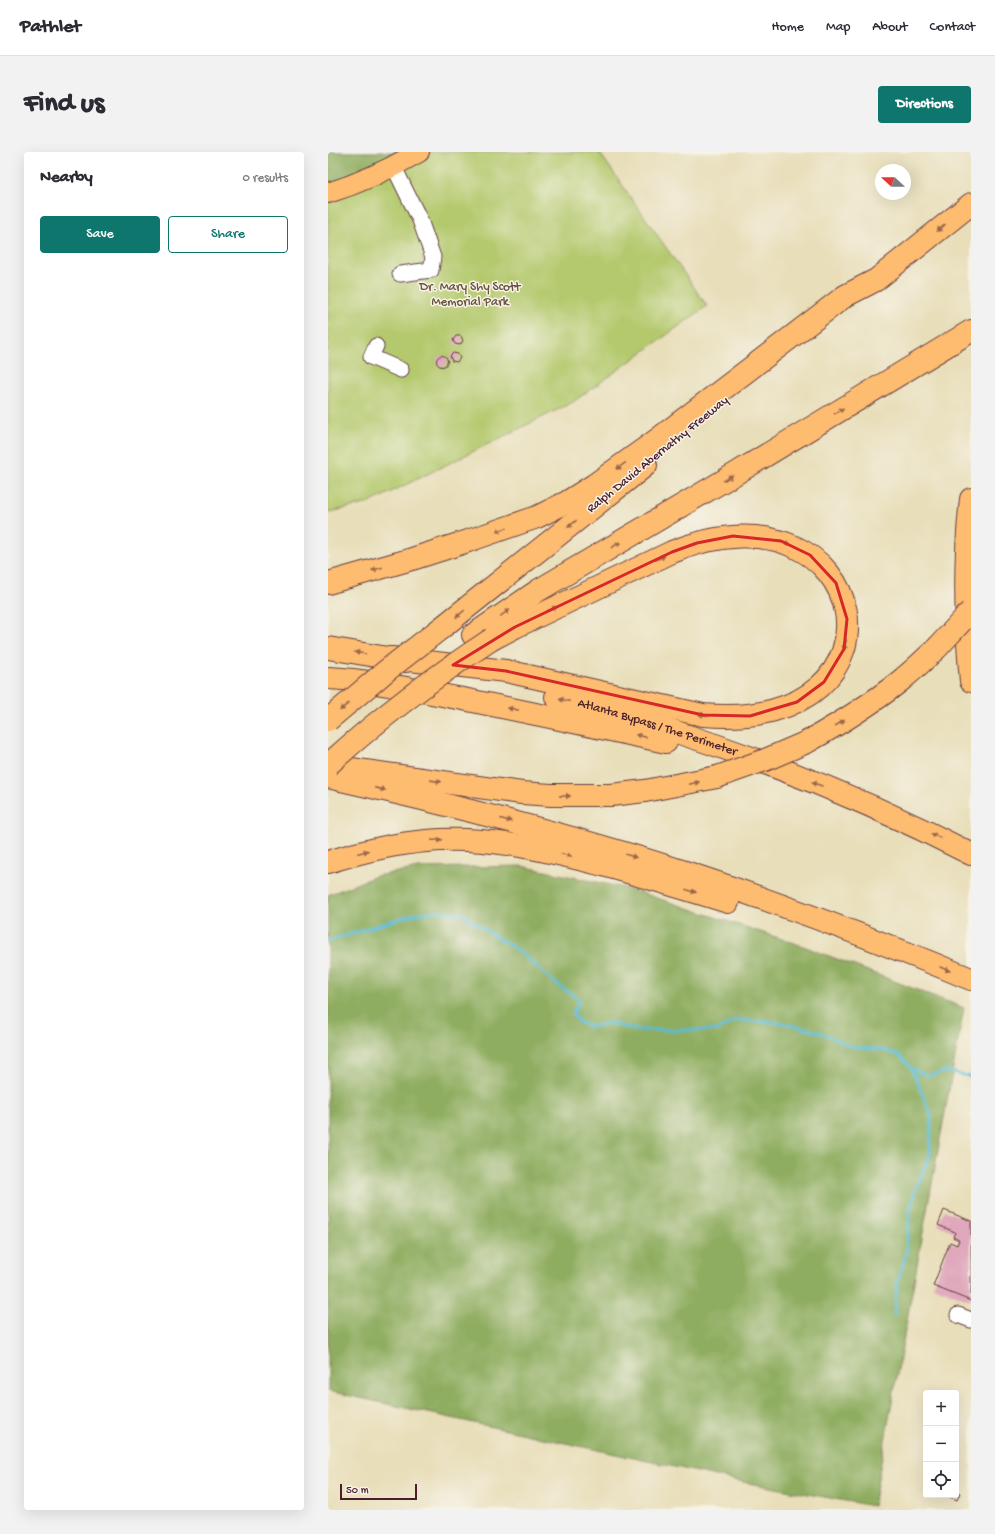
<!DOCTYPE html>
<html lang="en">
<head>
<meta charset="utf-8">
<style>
  :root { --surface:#fff; --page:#f2f2f3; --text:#2b2b33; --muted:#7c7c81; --line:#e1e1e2; --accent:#0f766e }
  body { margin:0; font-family:"Gochi Hand",sans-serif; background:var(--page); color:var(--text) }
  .controls { position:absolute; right:12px; bottom:12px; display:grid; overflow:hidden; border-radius:4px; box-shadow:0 4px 16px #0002 }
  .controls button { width:36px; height:36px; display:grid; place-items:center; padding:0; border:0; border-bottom:1px solid var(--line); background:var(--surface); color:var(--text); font:20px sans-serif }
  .compass { position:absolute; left:547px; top:12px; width:36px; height:36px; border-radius:50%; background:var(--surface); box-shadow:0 4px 16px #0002; rotate:291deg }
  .scale { position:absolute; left:12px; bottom:10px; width:77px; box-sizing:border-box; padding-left:4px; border:2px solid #4a1f2b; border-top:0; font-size:11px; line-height:14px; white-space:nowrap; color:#4a1f2b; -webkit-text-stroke:3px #f7f3e8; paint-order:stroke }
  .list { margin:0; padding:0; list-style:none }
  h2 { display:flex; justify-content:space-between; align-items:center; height:52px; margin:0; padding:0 16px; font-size:17px }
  h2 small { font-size:13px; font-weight:400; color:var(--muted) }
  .actions { display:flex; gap:8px; padding:12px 16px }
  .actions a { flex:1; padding:9px 0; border:1px solid var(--accent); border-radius:4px; text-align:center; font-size:14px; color:var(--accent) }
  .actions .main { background:var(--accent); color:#fff }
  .icon { flex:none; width:22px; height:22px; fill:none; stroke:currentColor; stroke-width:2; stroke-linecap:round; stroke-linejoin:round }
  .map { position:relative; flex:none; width:643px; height:1358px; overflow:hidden; border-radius:4px }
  header { display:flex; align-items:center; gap:24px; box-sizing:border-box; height:56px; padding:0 20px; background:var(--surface); border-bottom:1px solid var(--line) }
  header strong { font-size:19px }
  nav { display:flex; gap:22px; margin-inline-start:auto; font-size:14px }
  .intro { display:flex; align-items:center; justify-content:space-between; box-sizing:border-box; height:96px; padding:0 24px }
  h1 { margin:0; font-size:28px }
  .button { padding:10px 18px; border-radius:4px; background:var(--accent); color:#fff; font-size:14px; font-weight:700 }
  main { display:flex; gap:24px; padding:0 24px }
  aside { flex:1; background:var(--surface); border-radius:4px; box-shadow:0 4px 16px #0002 }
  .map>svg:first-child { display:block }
  .green { fill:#b4c96d; stroke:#7f744c }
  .forest { fill:#8fad60; stroke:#6c6646 }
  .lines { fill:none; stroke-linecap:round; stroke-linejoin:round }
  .stream { stroke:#56bbd4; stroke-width:3 }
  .building { fill:#e0a8bc }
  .minor-casing { stroke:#623c40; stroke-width:17 }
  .major-casing { stroke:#623c40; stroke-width:22 }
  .highway-casing { stroke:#623c40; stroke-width:24 }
  .minor { stroke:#fff; stroke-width:15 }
  .major { stroke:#fdbc70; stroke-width:20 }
  .highway { stroke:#fdbc70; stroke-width:22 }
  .highway-bridge-casing { stroke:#623c40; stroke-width:24; stroke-linecap:butt }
  .highway-bridge { stroke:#fdbc70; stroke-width:22 }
  .oneway { fill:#9b664a }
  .marked { fill:none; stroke:#d62828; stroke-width:3; stroke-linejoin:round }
  .labels { text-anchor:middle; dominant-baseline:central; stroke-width:3; stroke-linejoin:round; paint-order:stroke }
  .park-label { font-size:13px; fill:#6a523f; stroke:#f7f3e8 }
  .street-label { font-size:13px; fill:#4a1f2b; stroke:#f7f3e8 }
</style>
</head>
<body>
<header>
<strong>Pathlet</strong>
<nav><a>Home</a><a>Map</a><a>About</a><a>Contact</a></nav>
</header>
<div class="intro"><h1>Find us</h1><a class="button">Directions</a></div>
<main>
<aside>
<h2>Nearby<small>0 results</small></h2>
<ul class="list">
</ul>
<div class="actions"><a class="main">Save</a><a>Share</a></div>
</aside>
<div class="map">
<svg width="643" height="1358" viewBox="0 0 643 1358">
  <rect width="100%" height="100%" fill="#f7f3e8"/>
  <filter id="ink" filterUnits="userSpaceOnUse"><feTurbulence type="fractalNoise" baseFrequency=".025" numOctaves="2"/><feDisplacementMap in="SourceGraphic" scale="8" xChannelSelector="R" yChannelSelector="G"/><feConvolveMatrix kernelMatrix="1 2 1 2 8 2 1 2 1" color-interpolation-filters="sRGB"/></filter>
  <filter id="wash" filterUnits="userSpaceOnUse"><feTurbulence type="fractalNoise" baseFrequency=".012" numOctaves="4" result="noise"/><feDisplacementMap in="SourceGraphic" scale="16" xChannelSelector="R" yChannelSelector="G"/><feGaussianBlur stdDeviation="0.9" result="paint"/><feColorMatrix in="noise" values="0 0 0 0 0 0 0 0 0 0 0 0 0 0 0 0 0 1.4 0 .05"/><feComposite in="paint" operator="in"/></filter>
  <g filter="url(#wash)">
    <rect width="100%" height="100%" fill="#e8deb9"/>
    <path class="green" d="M97,0H271L379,154L245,250L41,351L2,360L0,359V35Z"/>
    <path class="forest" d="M0,0H97L0,35Z
      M193,714L302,737L475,794L636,856L545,1354L420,1331L0,1239V743L48,724L91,716Z"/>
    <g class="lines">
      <path class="stream" d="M0,789L83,763L108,759L133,761L171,787L191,799L226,830L252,848L245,861L251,870L263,875L281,871L309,878H390L408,868L455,871L494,881L524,895L554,898L571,903L583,916L603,962L602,1002L586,1042L582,1057L578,1102L569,1132L566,1163
        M583,916L600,924L619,919L643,925"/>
    </g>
    <g id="blocks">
      <path class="building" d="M128,184H133L135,189L132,193L127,192L125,188Z
        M125,201L130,202L132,206L129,210L124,209L122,204Z
        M108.5 209a5.5 5.5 0 1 1 11 0a5.5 5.5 0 1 1-11 0Z
        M616,1058L643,1069V1149L605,1134L622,1090L629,1093L631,1088L625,1085L627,1080L610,1073Z
        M628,1340L632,1341L629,1348L619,1344L620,1343H628Z"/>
    </g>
  </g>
  <g filter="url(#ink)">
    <use href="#blocks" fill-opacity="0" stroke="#623c40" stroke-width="1"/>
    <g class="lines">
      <defs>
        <path id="minor" d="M66,15L92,68L105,105L103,118L72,122
          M48,194L43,205L73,218
          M630,1163L643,1168"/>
        <path id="major" d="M0,41C32,31 62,17 91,0"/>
        <g id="highway">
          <path d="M643,347C636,408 637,468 643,529"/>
          <path d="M0,431L84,407L140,389L209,365L239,350L266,333L326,290L517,144L548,128L643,52"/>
          <path d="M112,477L318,313"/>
          <path d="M145,483L211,438L407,322L643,179"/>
          <path d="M0,496L78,509"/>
          <path d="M64,506L178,519L375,563C595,583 546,319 344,400L187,475L164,487"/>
          <path d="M0,526C45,528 91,539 135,547C203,561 270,575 338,590"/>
          <path id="s1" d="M228,545C371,582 511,634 643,702"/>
          <path d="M479,590C511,572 542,553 571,530C585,519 597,507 610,495"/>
          <path d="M23,617L194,641L223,643H283L317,639L389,625"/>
          <path d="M0,625C120,652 240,682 357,720C454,752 549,788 643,827"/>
          <path d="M0,710C32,700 64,692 98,689C158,683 217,698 275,713C317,725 358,737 400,750"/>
        </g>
      </defs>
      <use href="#minor" class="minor-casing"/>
      <use href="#major" class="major-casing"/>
      <use href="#highway" class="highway-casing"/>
      <use href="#minor" class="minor"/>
      <use href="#major" class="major"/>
      <use href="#highway" class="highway"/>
      <defs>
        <path id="highway-bridge" d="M610,495L643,459
          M0,568L58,519L112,477
          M0,613C51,566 106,525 164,487
          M389,625L437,608L479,590"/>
      </defs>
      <use href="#highway-bridge" class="highway-bridge-casing"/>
      <use href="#highway-bridge" class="highway-bridge"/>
    </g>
    <defs><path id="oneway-solid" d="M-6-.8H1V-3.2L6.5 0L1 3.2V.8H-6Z"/></defs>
    <g class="oneway">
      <use href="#oneway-solid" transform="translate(613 76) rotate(141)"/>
      <use href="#oneway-solid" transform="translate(511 259) rotate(-31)"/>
      <use href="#oneway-solid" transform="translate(293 314) rotate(144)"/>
      <use href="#oneway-solid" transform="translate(400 326) rotate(-31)"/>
      <use href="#oneway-solid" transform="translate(244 372) rotate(141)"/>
      <use href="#oneway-solid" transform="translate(173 378) rotate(161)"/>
      <use href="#oneway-solid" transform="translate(457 391) rotate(18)"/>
      <use href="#oneway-solid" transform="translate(288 393) rotate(-31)"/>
      <use href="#oneway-solid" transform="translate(332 406) rotate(-25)"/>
      <use href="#oneway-solid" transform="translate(49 417) rotate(164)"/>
      <use href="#oneway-solid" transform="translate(224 457) rotate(-25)"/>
      <use href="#oneway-solid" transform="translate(177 461) rotate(-34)"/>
      <use href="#oneway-solid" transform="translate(132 462) rotate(141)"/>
      <use href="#oneway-solid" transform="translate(517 493) rotate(104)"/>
      <use href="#oneway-solid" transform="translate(32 501) rotate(-171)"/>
      <use href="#oneway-solid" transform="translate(236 548) rotate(-166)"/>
      <use href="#oneway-solid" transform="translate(16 555) rotate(140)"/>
      <use href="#oneway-solid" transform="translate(185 557) rotate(-169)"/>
      <use href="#oneway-solid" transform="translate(376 563) rotate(-172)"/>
      <use href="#oneway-solid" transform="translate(512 571) rotate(-30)"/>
      <use href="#oneway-solid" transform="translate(313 584) rotate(-167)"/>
      <use href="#oneway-solid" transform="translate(108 629) rotate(8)"/>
      <use href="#oneway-solid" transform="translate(366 631) rotate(-13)"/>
      <use href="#oneway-solid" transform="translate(489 632) rotate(-159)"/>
      <use href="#oneway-solid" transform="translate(52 637) rotate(13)"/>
      <use href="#oneway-solid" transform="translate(237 644) rotate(1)"/>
      <use href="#oneway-solid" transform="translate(178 668) rotate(14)"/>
      <use href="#oneway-solid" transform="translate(608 684) rotate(-154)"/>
      <use href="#oneway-solid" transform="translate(109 688) rotate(-2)"/>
      <use href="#oneway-solid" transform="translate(35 700) rotate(-15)"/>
      <use href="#oneway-solid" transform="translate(238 703) rotate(14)"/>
      <use href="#oneway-solid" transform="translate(303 704) rotate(17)"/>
      <use href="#oneway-solid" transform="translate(363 739) rotate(16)"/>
      <use href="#oneway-solid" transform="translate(617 817) rotate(23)"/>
    </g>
  </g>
  <path class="marked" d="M405,384L453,389L482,403L508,431L519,467L516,497L496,530L469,550L422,564L375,563L178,519L125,513L187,475L344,400L369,391Z"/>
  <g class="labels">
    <g class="park-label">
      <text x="142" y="135">Dr. Mary Shy Scott<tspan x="142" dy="15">Memorial Park</tspan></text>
    </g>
    <g class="street-label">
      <text transform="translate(330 303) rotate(-39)">Ralph David Abernathy Freeway</text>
      <text stroke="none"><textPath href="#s1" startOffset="106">Atlanta Bypass / The Perimeter</textPath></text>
    </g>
  </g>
</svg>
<div class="controls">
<button>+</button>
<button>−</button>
<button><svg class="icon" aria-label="locate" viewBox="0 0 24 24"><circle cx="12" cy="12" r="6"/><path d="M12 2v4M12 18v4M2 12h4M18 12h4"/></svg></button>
</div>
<svg class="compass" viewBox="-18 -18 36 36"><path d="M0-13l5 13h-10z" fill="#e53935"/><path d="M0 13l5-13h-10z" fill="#7c7c81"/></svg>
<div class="scale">50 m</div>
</div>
</main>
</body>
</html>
